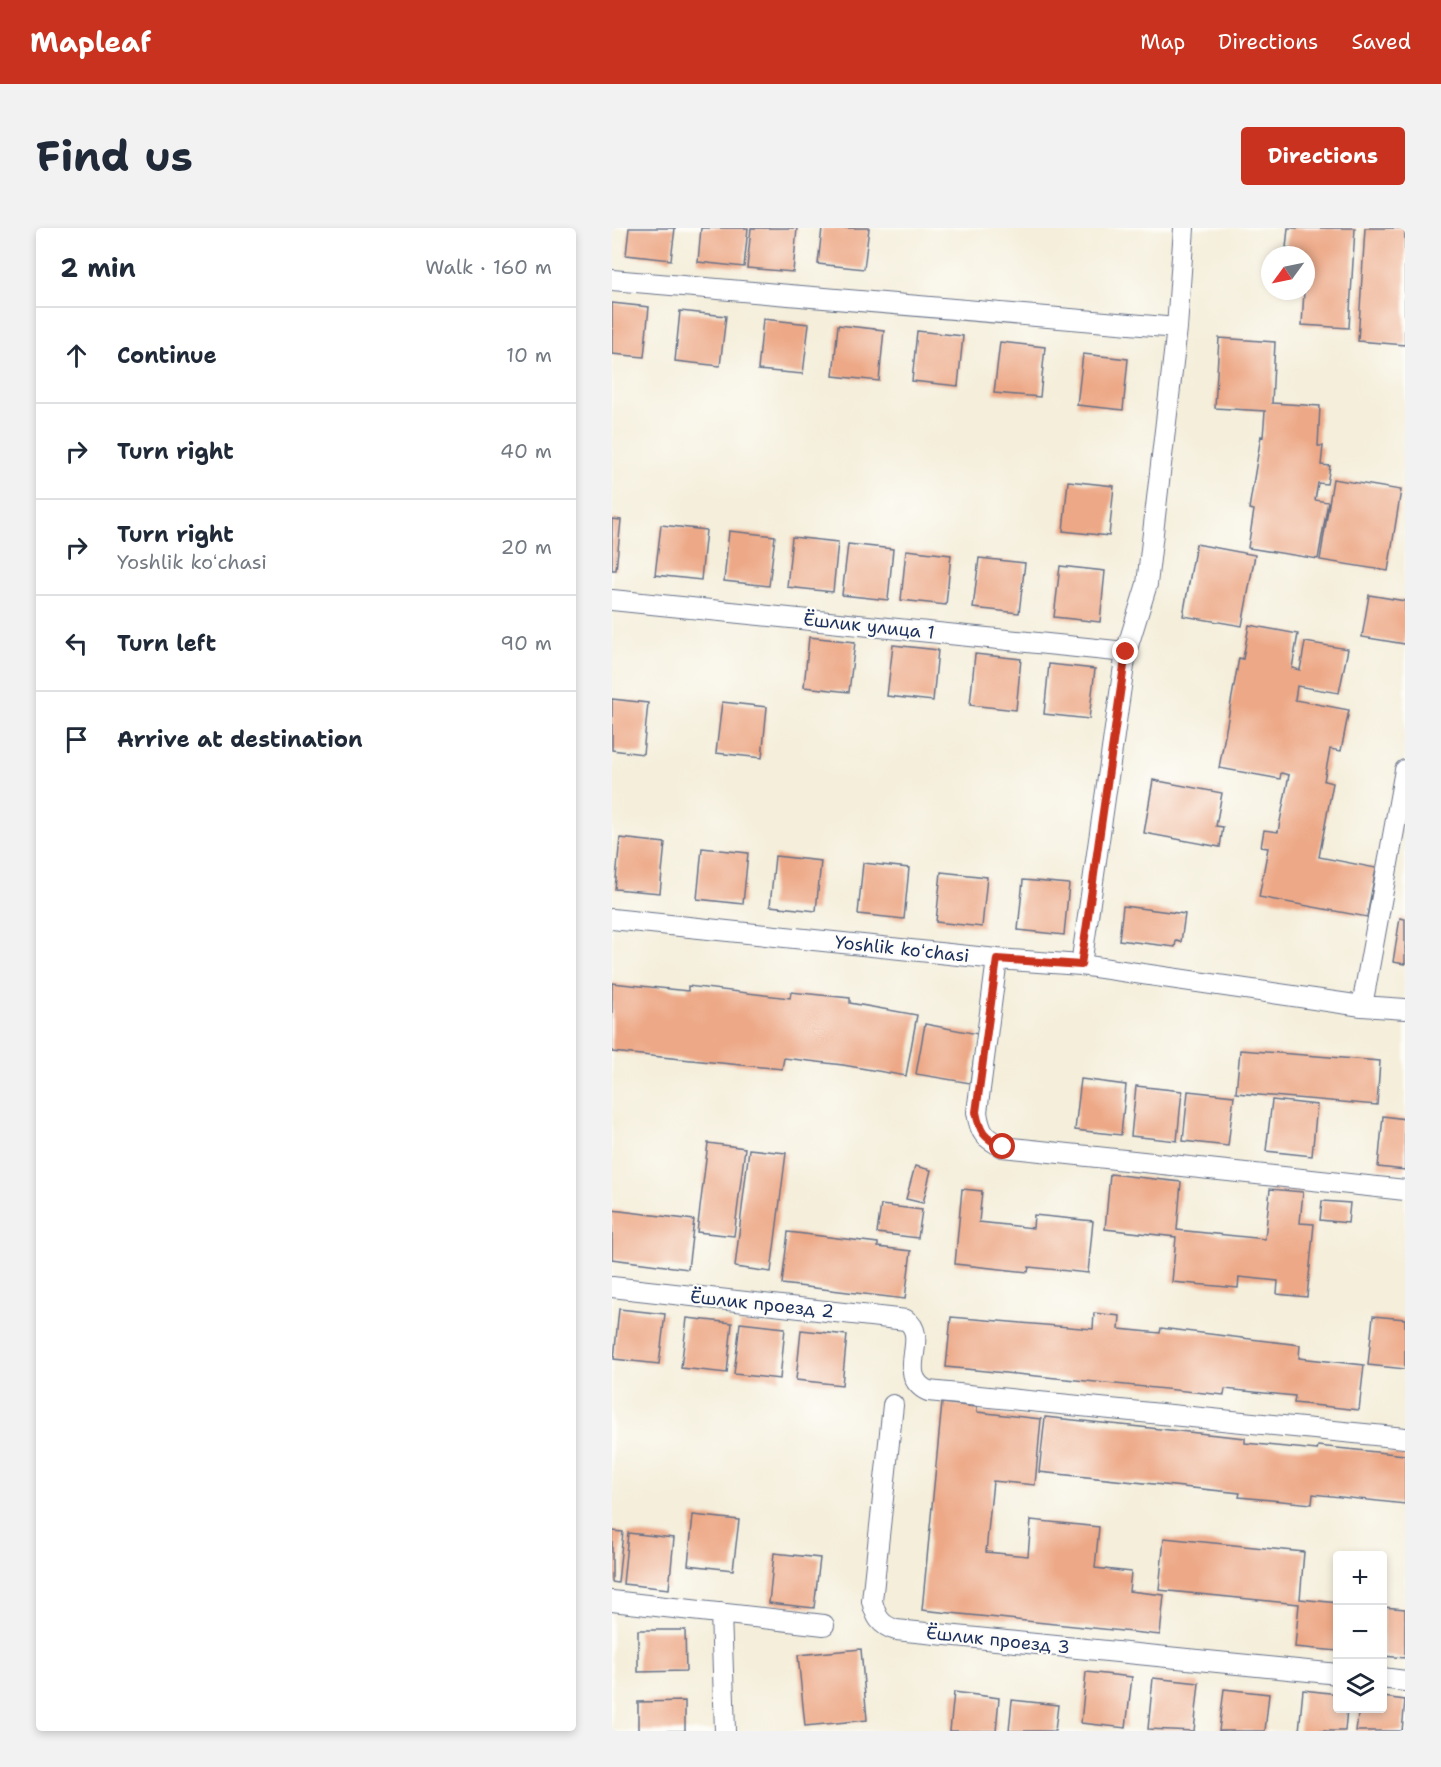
<!DOCTYPE html>
<html lang="en">
<head>
<meta charset="utf-8">
<style>
  :root { --surface:#fff; --page:#f2f2f3; --text:#1f2937; --muted:#747a83; --line:#e0e1e3; --accent:#c8321e }
  body { margin:0; font-family:"Shantell Sans",sans-serif; background:var(--page); color:var(--text) }
  .controls { position:absolute; right:18px; bottom:18px; display:grid; overflow:hidden; border-radius:6px; box-shadow:0 3px 9px #0003 }
  .controls button { width:54px; height:54px; display:grid; place-items:center; padding:0; border:0; border-bottom:2px solid var(--line); background:var(--surface); color:var(--text); font:30px sans-serif }
  .compass { position:absolute; left:649px; top:18px; width:54px; height:54px; border-radius:50%; background:var(--surface); box-shadow:0 3px 9px #0003; rotate:237deg }
  .stop { position:absolute; width:18px; height:18px; margin:-14px; border:4px solid #c8321e; border-radius:50%; background:#fff }
  .stop.end { background:#c8321e; border-color:#fff; box-shadow:0 2px 6px #0008 }
  .list { margin:0; padding:0; list-style:none }
  h2 { display:flex; justify-content:space-between; align-items:center; height:78px; margin:0; padding:0 24px; font-size:26px }
  h2 small { font-size:20px; font-weight:400; color:var(--muted) }
  .list li { display:grid; grid-template-columns:39px 1fr auto; gap:18px; align-items:center; box-sizing:border-box; height:96px; padding:0 24px; border-top:2px solid var(--line) }
  .list b { display:block; font-size:22px; white-space:nowrap }
  .list p { margin:0; font-size:20px; white-space:nowrap; color:var(--muted) }
  .list em { font-size:20px; font-style:normal; color:var(--muted) }
  .icon { flex:none; width:33px; height:33px; fill:none; stroke:currentColor; stroke-width:2; stroke-linecap:round; stroke-linejoin:round }
  .map { position:relative; flex:none; width:793px; height:1503px; overflow:hidden; border-radius:6px }
  header { display:flex; align-items:center; gap:36px; box-sizing:border-box; height:84px; padding:0 30px; background:var(--accent); color:#fff }
  header strong { font-size:28px }
  nav { display:flex; gap:33px; margin-inline-start:auto; font-size:21px }
  .intro { display:flex; align-items:center; justify-content:space-between; box-sizing:border-box; height:144px; padding:0 36px }
  h1 { margin:0; font-size:42px }
  .button { padding:15px 27px; border-radius:6px; background:var(--accent); color:#fff; font-size:21px; font-weight:700 }
  main { display:flex; gap:36px; padding:0 36px }
  aside { flex:1; background:var(--surface); border-radius:6px; box-shadow:0 3px 9px #0003 }
  .map>svg:first-child { display:block }
  .building { fill:#eda987 }
  .lines { fill:none; stroke-linecap:round; stroke-linejoin:round }
  .street-casing { stroke:#677289; stroke-width:22 }
  .street { stroke:#fff; stroke-width:20 }
  .route { stroke:#c8321e; stroke-width:8 }
  .labels { text-anchor:middle; dominant-baseline:central; stroke-width:4.5; stroke-linejoin:round; paint-order:stroke }
  .street-label { font-size:18px; fill:#1b2f5e; stroke:#fdfcf7 }
</style>
</head>
<body>
<header>
<strong>Mapleaf</strong>
<nav><a>Map</a><a>Directions</a><a>Saved</a></nav>
</header>
<div class="intro"><h1>Find us</h1><a class="button">Directions</a></div>
<main>
<aside>
<h2>2 min<small>Walk · 160 m</small></h2>
<ul class="list">
<li><svg class="icon" aria-label="ahead" viewBox="0 0 24 24"><path d="M12 20V5M6 11l6-6 6 6"/></svg><div><b>Continue</b></div><em>10 m</em></li>
<li><svg class="icon" aria-label="right" viewBox="0 0 24 24"><path d="M7 20v-9h11M14 6l5 5-5 5"/></svg><div><b>Turn right</b></div><em>40 m</em></li>
<li><svg class="icon" aria-label="right" viewBox="0 0 24 24"><path d="M7 20v-9h11M14 6l5 5-5 5"/></svg><div><b>Turn right</b><p>Yoshlik koʻchasi</p></div><em>20 m</em></li>
<li><svg class="icon" aria-label="left" viewBox="0 0 24 24"><path d="M17 20v-9H6M10 6l-5 5 5 5"/></svg><div><b>Turn left</b></div><em>90 m</em></li>
<li><svg class="icon" aria-label="arrive" viewBox="0 0 24 24"><path d="M6 21V4h12l-3 4 3 4H6"/></svg><div><b>Arrive at destination</b></div></li>
</ul>
</aside>
<div class="map">
<svg width="793" height="1503" viewBox="0 0 793 1503">
  <rect width="100%" height="100%" fill="#fdfcf7"/>
  <filter id="ink" filterUnits="userSpaceOnUse"><feTurbulence type="fractalNoise" baseFrequency=".0167" numOctaves="2"/><feDisplacementMap in="SourceGraphic" scale="12" xChannelSelector="R" yChannelSelector="G"/><feConvolveMatrix kernelMatrix="1 2 1 2 8 2 1 2 1" color-interpolation-filters="sRGB"/></filter>
  <filter id="wash" filterUnits="userSpaceOnUse"><feTurbulence type="fractalNoise" baseFrequency=".008" numOctaves="4" result="noise"/><feDisplacementMap in="SourceGraphic" scale="24" xChannelSelector="R" yChannelSelector="G"/><feGaussianBlur stdDeviation="1.35" result="paint"/><feColorMatrix in="noise" values="0 0 0 0 0 0 0 0 0 0 0 0 0 0 0 0 0 1.4 0 .05"/><feComposite in="paint" operator="in"/></filter>
  <g filter="url(#wash)">
    <rect width="100%" height="100%" fill="#f4eeda"/>
    <g id="blocks">
      <path class="building" d="M17,0H63L59,32L14,27Z
        M89,0H136L132,39L86,34Z
        M139,0H185L181,44L135,40Z
        M210,0H257L252,41L206,36Z
        M676,0H743L737,100L690,97L692,63H694V27H677L678,20H674Z
        M753,0H793V117L746,113Z
        M0,75L37,79L32,129L0,126Z
        M68,83L114,88L108,138L63,133Z
        M151,91L197,96L191,146L146,142Z
        M226,97L272,102L267,153L221,148Z
        M305,103L351,108L346,158L300,153Z
        M607,110L663,114L660,175L708,178L706,218H711L709,237L718,238L715,256L706,255L703,272L716,274L706,331L636,320L642,282L637,281L649,208L651,209L653,183L603,180Z
        M388,114L433,119L428,169L382,165Z
        M471,126L516,131L511,182L465,177Z
        M721,251L789,262L776,343L708,332Z
        M456,253L502,258L497,308L451,303Z
        M0,291L9,292L4,342H0Z
        M49,297L94,302L89,352L43,347Z
        M117,303L163,308L157,358L112,353Z
        M180,309L226,314L221,364L175,359Z
        M236,316L281,321L276,372L230,367Z
        M584,316L643,327L630,398L571,388Z
        M294,322L339,327L334,377L289,372Z
        M367,330L413,335L407,385L361,380Z
        M448,338L493,343L488,394L442,389Z
        M757,367L793,373V416L750,409Z
        M637,397L686,406L680,440L688,442L693,414L736,421L727,465L685,458L683,472L737,482L729,523L718,521L712,553L721,555L707,629L764,640L755,689L647,669L656,620L649,619L652,602L666,604L677,547L669,545L668,551L607,540L627,430L631,431Z
        M197,409L243,414L237,464L192,459Z
        M281,417L326,422L321,473L275,468Z
        M363,426L409,431L404,482L358,477Z
        M437,436L483,441L477,491L432,486Z
        M0,471L36,475L31,526L0,522Z
        M110,474L155,479L150,530L104,525Z
        M541,552L610,565L604,598L611,599L608,619L532,605Z
        M8,610L53,615L48,665L3,661Z
        M90,620L136,625L131,676L85,671Z
        M163,628L209,633L204,683L158,678Z
        M251,635L297,640L292,691L246,686Z
        M329,644L375,649L370,699L324,694Z
        M411,652L457,656L452,707L406,702Z
        M511,678L573,686L569,714L564,713L563,719L507,712Z
        M788,690L793,691V736L781,734Z
        M0,755L76,763V758L178,770L179,764L238,770V775L305,787L294,848L231,837L172,830L170,841L0,824Z
        M313,796L366,806L358,855L304,846Z
        M628,822L768,833L765,877L624,865Z
        M469,851L514,857L509,907L463,902Z
        M524,858L570,863L565,913L519,908Z
        M576,863L622,868L616,918L571,913Z
        M660,872L705,877L700,928L654,923Z
        M771,888L793,891V942L766,939Z
        M96,915L133,920L122,1008L85,1004Z
        M137,921L174,925L159,1044L123,1039Z
        M303,938L319,942L311,975L294,971Z
        M498,946L569,954L565,1002L653,1011L658,961L691,964L688,995L702,996L695,1069L665,1066L666,1053L627,1049L626,1060L560,1054L564,1009L493,1001Z
        M350,961L370,963L367,994L421,1000L422,987L481,993L476,1045L417,1039L416,1044L343,1036Z
        M710,973L738,975L736,995L708,992Z
        M269,977L310,982L306,1010L265,1005Z
        M0,982L82,992L76,1041L0,1031Z
        M176,1004L266,1015V1019L299,1023L293,1071L170,1056Z
        M7,1081L53,1086L47,1136L2,1131Z
        M482,1085L508,1088L507,1101L548,1105L549,1100L688,1117L687,1130L752,1137L747,1182L682,1175L683,1168L613,1161L612,1167L334,1139L339,1089L481,1101Z
        M761,1088L793,1091V1141L756,1137Z
        M75,1090L120,1095L115,1145L69,1140Z
        M128,1095L173,1100L168,1151L122,1146Z
        M189,1102L235,1107L230,1157L184,1152Z
        M330,1175L365,1179V1184L429,1191L423,1257L381,1253L374,1324L416,1328L419,1292L487,1299L483,1340L519,1344L517,1363L552,1367L548,1407L310,1382Z
        M433,1189L633,1210V1215L705,1222L706,1218L793,1227V1276L701,1266L700,1276L627,1269L628,1265L427,1244Z
        M81,1287L127,1292L121,1342L76,1337Z
        M0,1303L11,1304L6,1355L0,1354Z
        M16,1305L62,1310L57,1361L11,1356Z
        M552,1310L692,1324L688,1371L726,1375V1423L683,1419L687,1376L547,1362Z
        M162,1325L208,1330L202,1380L157,1375Z
        M771,1379L793,1381V1430L771,1428Z
        M26,1402H73L74,1443L26,1444Z
        M249,1421L255,1492L193,1498L186,1427Z
        M474,1444L520,1449L514,1500L469,1495Z
        M541,1450L587,1455L582,1503L536,1501Z
        M612,1461L657,1466L653,1503H607Z
        M691,1462L726,1466V1480H735L733,1503H687Z
        M342,1464L387,1470L384,1503H338Z
        M771,1469L793,1472L790,1503H744L747,1480H771Z
        M400,1472L446,1477L443,1503H397Z
        M73,1473V1503H26V1474Z"/>
    </g>
  </g>
  <g filter="url(#ink)">
    <use href="#blocks" fill-opacity="0" stroke="#677289" stroke-width="1.5"/>
    <g class="lines">
      <defs>
        <path id="street" d="M0,52L565,100
          M0,372L514,424
          M0,691L385,731L469,737L750,778L793,781
          M385,731L365,884C368,905 372,910 391,919L793,962
          M469,737L514,424L535,356L565,100L572,0
          M750,778L793,542
          M0,1059L294,1092C319,1109 282,1147 316,1163L793,1210
          M281,1177L260,1373C264,1389 268,1397 284,1402L726,1446
          M0,1373L212,1397
          M109,1385L113,1503
          M770,1450L793,1453"/>
      </defs>
      <use href="#street" class="street-casing"/>
      <use href="#street" class="street"/>
    </g>
  </g>
  <g class="lines" filter="url(#ink)">
    <path class="route" d="M391,919C372,910 368,905 364,884L385,731L469,737L514,424"/>
  </g>
  <g class="labels">
    <g class="street-label">
      <text transform="translate(257 398) rotate(6)">Ёшлик улица 1</text>
      <text transform="translate(290 721) rotate(6)">Yoshlik koʻchasi</text>
      <text transform="translate(150 1076) rotate(6)">Ёшлик проезд 2</text>
      <text transform="translate(386 1412) rotate(6)">Ёшлик проезд 3</text>
    </g>
  </g>
</svg>
<div class="controls">
<button>+</button>
<button>−</button>
<button><svg class="icon" aria-label="layers" viewBox="0 0 24 24"><path d="M12 4l9 5-9 5-9-5zM3 14l9 5 9-5"/></svg></button>
</div>
<svg class="compass" viewBox="-18 -18 36 36"><path d="M0-13l5 13h-10z" fill="#e53935"/><path d="M0 13l5-13h-10z" fill="#747a83"/></svg>
<div class="stop" style="left:391px;top:919px"></div>
<div class="stop end" style="left:514px;top:424px"></div>
</div>
</main>
</body>
</html>
